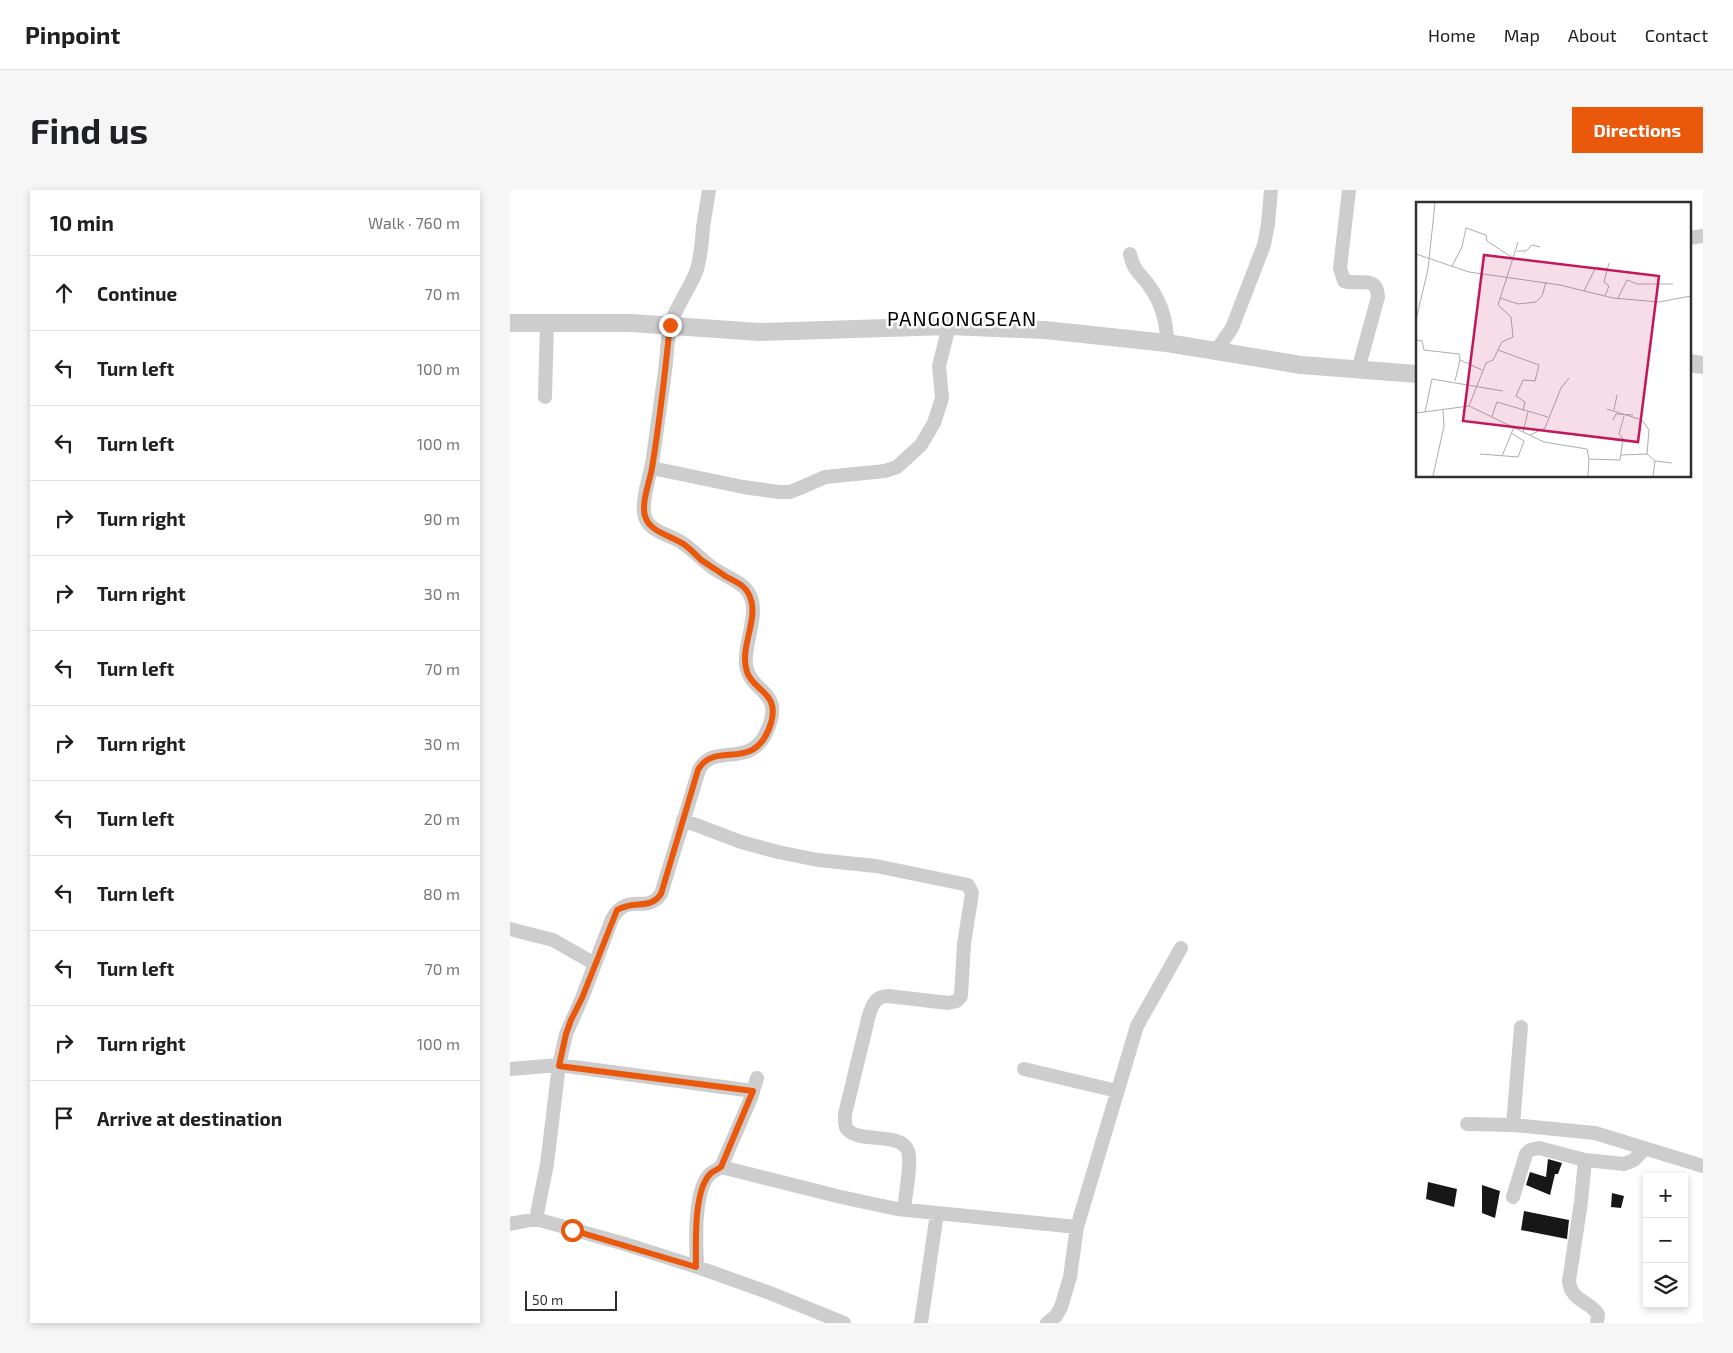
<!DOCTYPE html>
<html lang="en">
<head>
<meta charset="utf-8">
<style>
  :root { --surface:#fff; --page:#f6f6f6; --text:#202124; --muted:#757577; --line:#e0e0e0; --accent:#ea580c }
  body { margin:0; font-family:"Exo 2",sans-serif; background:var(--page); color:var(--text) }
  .controls { position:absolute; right:15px; bottom:15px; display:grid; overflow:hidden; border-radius:0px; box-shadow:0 2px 8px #0003 }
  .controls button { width:45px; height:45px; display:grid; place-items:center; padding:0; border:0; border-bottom:1px solid var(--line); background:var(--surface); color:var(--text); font:25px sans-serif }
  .scale { position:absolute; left:15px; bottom:12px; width:92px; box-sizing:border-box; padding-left:5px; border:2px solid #303030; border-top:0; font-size:14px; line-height:18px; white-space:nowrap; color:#303030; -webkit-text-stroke:4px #fff; paint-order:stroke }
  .stop { position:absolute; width:15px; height:15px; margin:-11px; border:4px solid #ea580c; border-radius:50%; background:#fff }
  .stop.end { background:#ea580c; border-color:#fff; box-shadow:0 1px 5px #0008 }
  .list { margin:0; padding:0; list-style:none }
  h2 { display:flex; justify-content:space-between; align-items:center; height:65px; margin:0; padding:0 20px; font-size:21px }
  h2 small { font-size:16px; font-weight:400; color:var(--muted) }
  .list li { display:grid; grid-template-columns:32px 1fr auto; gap:15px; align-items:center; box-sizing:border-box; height:75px; padding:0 20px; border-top:1px solid var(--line) }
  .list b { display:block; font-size:19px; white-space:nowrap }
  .list em { font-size:16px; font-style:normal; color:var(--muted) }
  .icon { flex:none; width:28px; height:28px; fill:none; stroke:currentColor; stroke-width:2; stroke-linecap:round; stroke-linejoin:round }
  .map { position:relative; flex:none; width:1193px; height:1133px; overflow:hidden; border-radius:0px }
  header { display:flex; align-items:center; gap:30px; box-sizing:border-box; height:70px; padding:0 25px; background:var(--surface); border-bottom:1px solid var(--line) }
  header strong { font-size:24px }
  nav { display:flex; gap:28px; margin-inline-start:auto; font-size:18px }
  .intro { display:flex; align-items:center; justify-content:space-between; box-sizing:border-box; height:120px; padding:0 30px }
  h1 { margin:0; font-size:35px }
  .button { padding:12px 22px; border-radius:0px; background:var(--accent); color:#fff; font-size:18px; font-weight:700 }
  main { display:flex; gap:30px; padding:0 30px }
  aside { flex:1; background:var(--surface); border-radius:0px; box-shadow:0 2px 8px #0003 }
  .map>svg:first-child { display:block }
  .building { fill:#171717 }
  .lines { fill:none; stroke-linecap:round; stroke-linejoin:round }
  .minor { stroke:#cdcdcd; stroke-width:14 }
  .tertiary { stroke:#cdcdcd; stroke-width:18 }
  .route { stroke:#ea580c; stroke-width:6 }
  .labels { text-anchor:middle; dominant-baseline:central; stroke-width:5; stroke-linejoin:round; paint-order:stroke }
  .quarter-label { font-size:20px; letter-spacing:1px; fill:#000; stroke:#fff }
  .inset-road { fill:none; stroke:#acacac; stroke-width:1 }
  .view { fill:#c2185b; fill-opacity:0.15; stroke:#c2185b; stroke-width:2.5 }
  .inset-edge { fill:none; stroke:#303030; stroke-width:2.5 }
</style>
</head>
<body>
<header>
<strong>Pinpoint</strong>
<nav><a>Home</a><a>Map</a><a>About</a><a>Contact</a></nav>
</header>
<div class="intro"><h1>Find us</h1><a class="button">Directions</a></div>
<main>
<aside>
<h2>10 min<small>Walk · 760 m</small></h2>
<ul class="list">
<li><svg class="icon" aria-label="ahead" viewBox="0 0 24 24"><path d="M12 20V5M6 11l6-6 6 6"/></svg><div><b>Continue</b></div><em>70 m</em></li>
<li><svg class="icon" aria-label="left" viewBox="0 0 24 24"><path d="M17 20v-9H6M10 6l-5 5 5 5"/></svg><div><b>Turn left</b></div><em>100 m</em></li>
<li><svg class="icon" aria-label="left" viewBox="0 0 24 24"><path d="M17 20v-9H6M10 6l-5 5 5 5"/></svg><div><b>Turn left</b></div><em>100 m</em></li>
<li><svg class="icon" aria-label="right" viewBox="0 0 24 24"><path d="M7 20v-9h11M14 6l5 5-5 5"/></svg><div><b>Turn right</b></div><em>90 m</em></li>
<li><svg class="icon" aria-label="right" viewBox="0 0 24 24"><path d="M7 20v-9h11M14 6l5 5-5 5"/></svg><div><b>Turn right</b></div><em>30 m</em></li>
<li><svg class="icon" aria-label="left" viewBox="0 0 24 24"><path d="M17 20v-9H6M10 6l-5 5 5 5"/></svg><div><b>Turn left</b></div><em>70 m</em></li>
<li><svg class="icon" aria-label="right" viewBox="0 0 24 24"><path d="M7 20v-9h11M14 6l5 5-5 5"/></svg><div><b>Turn right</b></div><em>30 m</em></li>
<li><svg class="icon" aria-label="left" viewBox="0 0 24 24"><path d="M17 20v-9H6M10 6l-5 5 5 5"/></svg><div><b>Turn left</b></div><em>20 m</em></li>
<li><svg class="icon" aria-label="left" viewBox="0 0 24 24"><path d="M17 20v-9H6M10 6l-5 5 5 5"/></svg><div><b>Turn left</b></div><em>80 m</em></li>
<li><svg class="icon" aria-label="left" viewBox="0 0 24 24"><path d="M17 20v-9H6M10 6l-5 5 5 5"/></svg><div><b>Turn left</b></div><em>70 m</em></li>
<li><svg class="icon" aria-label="right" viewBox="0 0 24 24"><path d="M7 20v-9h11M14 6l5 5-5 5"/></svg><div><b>Turn right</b></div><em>100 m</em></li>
<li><svg class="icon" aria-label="arrive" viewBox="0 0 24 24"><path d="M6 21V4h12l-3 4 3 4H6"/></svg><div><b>Arrive at destination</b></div></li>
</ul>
</aside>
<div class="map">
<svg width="1193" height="1133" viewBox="0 0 1193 1133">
  <rect width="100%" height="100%" fill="#fff"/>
  <path class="building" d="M1038,969L1052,973L1048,984H1045L1040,1005L1016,995L1020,982L1036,987Z
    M918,992L947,999L944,1017L916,1009Z
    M972,995L990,1001L985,1028L972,1023Z
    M1102,1003L1114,1006L1111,1018L1101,1017Z
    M1014,1021L1059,1030L1057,1049L1011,1040Z"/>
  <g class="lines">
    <path class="minor" d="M839,0L830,78L834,91C849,96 867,84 868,107L848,180
      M1179,48L1193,46
      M620,64C624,83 631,83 640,97C652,114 657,132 657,153
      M706,161L722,138L754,55L758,34L761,0
      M35,207L37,132
      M142,278L233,297L269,302H280L290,298L315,287L375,281L387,277L411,255L424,233L432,208L429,176L439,136
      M173,630L231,652L268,662L308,670L366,676L449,693L458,695L462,703L454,754L451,806L447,811L438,813L378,806C364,806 361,818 358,829L335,924C335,929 334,935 337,939C349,954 391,941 398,961C402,973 395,1006 394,1019
      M0,739L43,750L85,774
      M0,879L49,875L243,901
      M514,879L607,901
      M957,934L1003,935L1085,943L1193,976
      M1003,935L1011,837
      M1075,970L1071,1012L1059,1091C1061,1111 1078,1110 1088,1124L1087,1133
      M211,977L241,908L247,888
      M1003,1007L1016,964L1020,960L1029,958L1075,970L1114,974L1124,970L1135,958
      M26,1029L37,974L49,875L56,844L72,808L102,729C117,701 136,725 151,704L189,580C203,552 239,579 256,543C277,500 240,504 236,475C233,452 254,417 235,398C227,390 213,385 203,378C192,370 182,359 171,352C158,344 136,341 134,323C132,306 141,284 143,267C147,239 151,210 155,181C157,167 157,151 160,136C165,118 179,100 186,82C191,68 192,52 193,37C195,25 197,12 199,0
      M0,1034L26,1029L115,1054L187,1077L260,1103L334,1133
      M187,1077C186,1054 183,999 201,983C204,981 208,979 211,977L331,1007L387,1019L567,1037
      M411,1133L427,1023
      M537,1133L546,1126L551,1117L560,1087L567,1037L627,836L671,758"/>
    <path class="tertiary" d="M0,133H121L249,142L439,136L535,140L657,153L791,175L907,184
      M1179,173L1193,175"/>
  </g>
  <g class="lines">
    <path class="route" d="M62,1040L186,1077C186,1054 183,1000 201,983C204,981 208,979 211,977L243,901L49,876L56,844L61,830L72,808L107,720C124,709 139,721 151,704L188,580C205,549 245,585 261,533C270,502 243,501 237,482C228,455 253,426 237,401C233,394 222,390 215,386C207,380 198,375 190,369C184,363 178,356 170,352C158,345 139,341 135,326C131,313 140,291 142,278C150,230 155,183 160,135"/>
  </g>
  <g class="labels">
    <g class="quarter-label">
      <text x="452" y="128">PANGONGSEAN</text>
    </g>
  </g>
  <g transform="translate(906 12)">
    <rect width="275" height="275" fill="#fff"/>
    <path class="inset-road" d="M101,49H110L116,43L124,45M0,52L53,70L144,83L197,96L243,100L275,94M97,56L102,40M36,64L46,45L50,26L70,33L71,39L97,56L82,103L95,115L97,135L86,140L77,158L70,161L53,204M168,89L180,65L191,67M189,94L193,84L188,80L193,61M84,96L102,102L120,100L126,94L130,80M202,96L211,78L221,82H257M0,118L12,67L19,1M0,138L6,139L8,148L43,152L44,158L66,168M82,148L123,163L119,179L107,178L100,194L109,200L107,209M39,179L44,158M191,207L226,218L233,228L231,252L205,253M198,208L201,193M9,210L16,177L87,189M0,211L53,204L128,240L171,247L173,257M76,214L81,200L132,215M197,218L200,212L217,213M107,230L112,210M114,233L129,226L145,186L153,176M64,252L102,255L108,239L95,231M231,252L239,259L237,274M86,254L98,225M239,259L256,261M17,274L28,224L27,208M172,274L173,257L204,258L207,237L203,232L208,214"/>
    <path class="view" d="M68,53L243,74L222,240L47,219Z"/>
    <rect width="275" height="275" class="inset-edge"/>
  </g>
</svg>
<div class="controls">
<button>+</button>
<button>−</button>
<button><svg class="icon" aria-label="layers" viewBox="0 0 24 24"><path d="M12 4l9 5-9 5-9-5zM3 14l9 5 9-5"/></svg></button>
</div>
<div class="scale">50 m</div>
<div class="stop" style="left:62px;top:1040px"></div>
<div class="stop end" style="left:160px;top:135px"></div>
</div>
</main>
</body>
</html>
